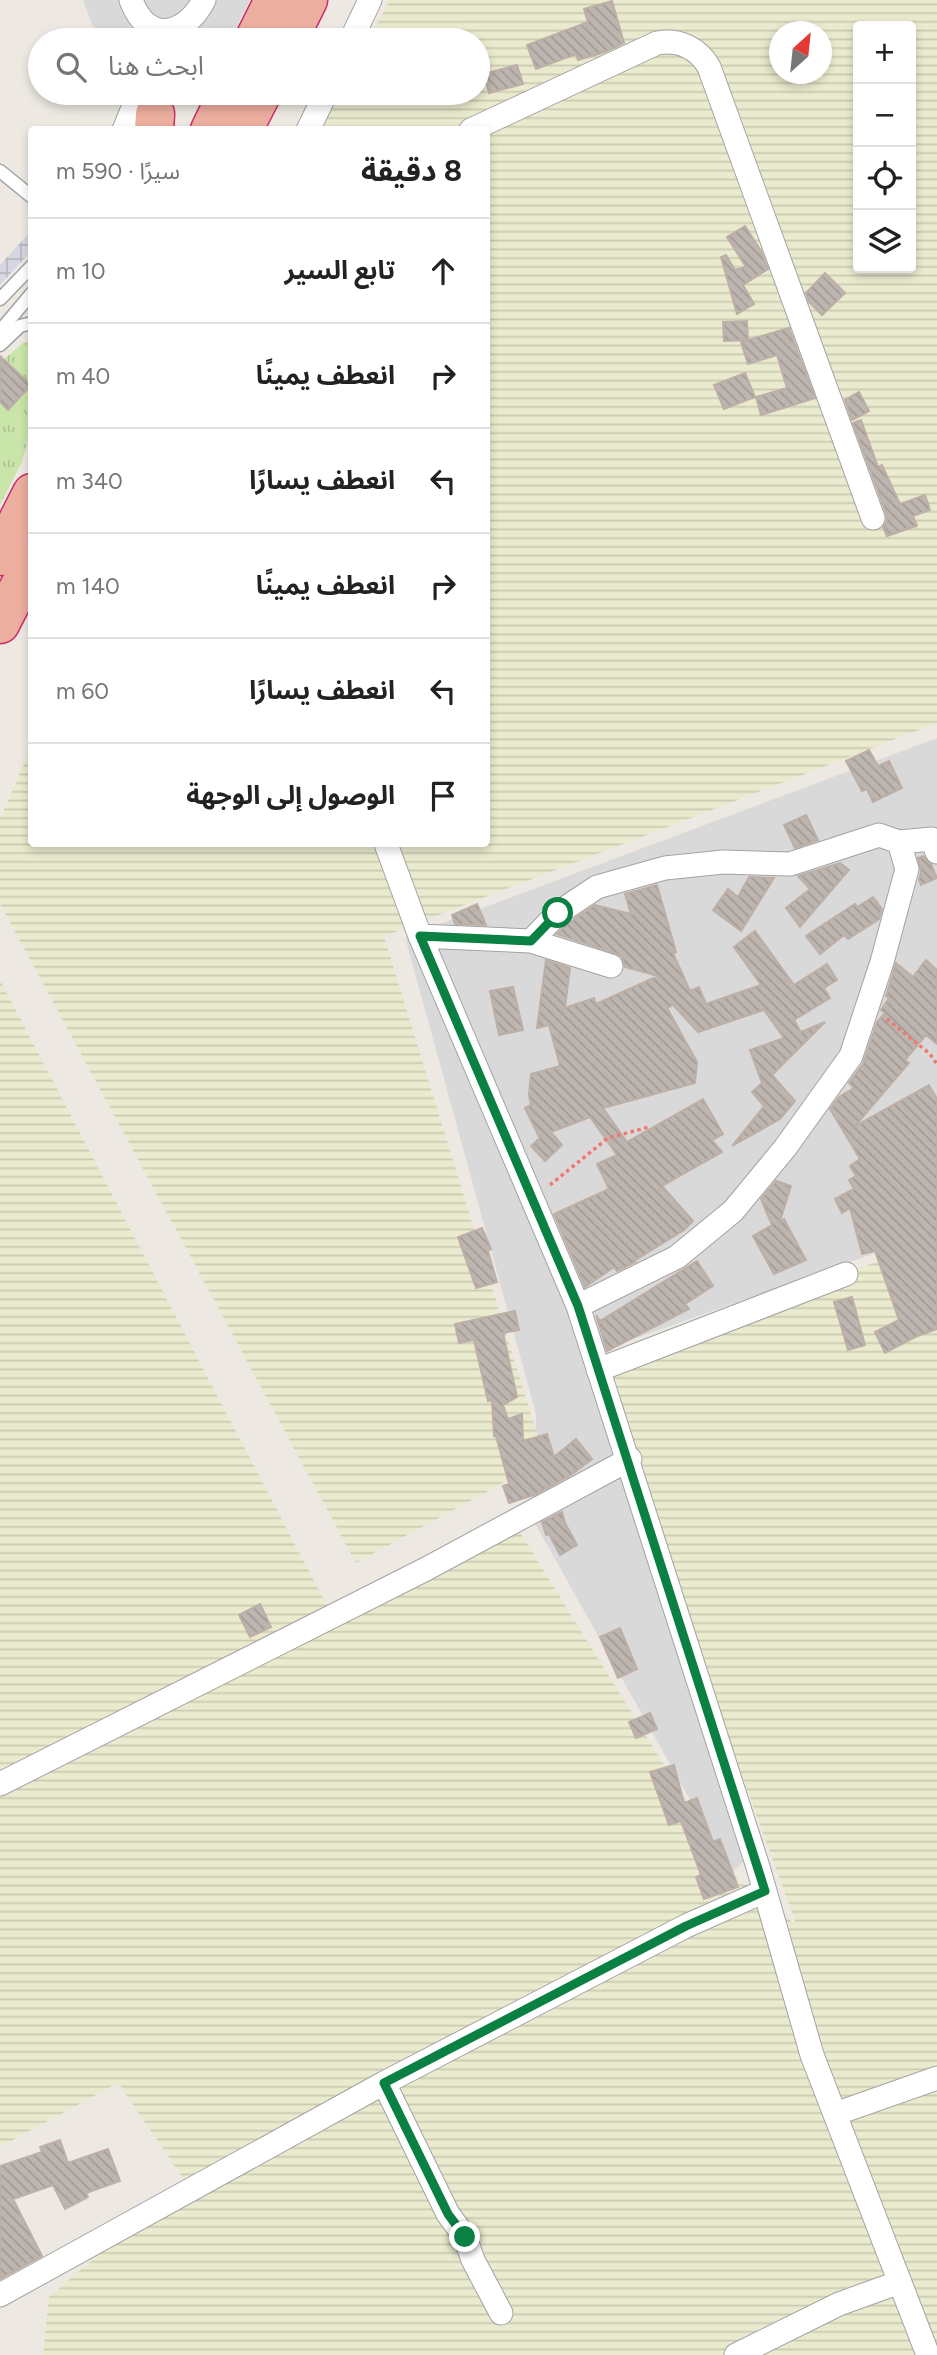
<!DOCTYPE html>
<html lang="ar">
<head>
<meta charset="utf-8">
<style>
  :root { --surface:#fff; --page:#f2f2f2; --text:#222; --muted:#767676; --line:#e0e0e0 }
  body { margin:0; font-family:Figtree,"Noto Sans Arabic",sans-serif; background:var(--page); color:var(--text); direction:rtl }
  .controls { position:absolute; right:21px; top:21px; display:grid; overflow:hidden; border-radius:7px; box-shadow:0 4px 10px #0003 }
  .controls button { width:63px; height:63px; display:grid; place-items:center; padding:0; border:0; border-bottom:2px solid var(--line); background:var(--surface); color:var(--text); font:35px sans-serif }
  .compass { position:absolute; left:769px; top:21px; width:63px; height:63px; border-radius:50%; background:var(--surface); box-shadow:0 4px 10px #0003; rotate:27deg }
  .stop { position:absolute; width:21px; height:21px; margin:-16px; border:5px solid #0b8043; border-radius:50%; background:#fff }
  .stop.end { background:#0b8043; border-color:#fff; box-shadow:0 2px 7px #0008 }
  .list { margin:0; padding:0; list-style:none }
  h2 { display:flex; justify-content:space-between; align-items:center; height:91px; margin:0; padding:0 28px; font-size:30px }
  h2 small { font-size:23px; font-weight:400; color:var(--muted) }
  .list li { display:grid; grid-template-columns:46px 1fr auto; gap:21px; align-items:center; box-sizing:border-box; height:105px; padding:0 28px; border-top:2px solid var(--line) }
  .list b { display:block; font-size:26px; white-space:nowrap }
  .list em { font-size:23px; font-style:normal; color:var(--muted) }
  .icon { flex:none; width:38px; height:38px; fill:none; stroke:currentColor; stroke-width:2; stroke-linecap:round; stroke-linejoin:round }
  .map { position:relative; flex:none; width:937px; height:2355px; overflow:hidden; direction:ltr }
  .search { position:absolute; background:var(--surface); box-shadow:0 4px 10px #0003; left:28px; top:28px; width:462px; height:77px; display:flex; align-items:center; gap:18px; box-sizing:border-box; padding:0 24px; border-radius:38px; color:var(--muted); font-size:26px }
  .panel { position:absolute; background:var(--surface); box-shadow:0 4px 10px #0003; left:28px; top:126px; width:462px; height:721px; border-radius:7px; direction:rtl }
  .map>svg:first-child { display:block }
  .residential { fill:#dad9d9 }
  .farmland { fill:url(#farmland-rules); fill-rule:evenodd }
  .grass { fill:url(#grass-tufts) }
  .plaza { fill:url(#plaza-grid) }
  .building { fill:url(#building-back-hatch); stroke:#beafa6; stroke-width:2 }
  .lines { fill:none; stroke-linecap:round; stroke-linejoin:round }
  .service-casing { stroke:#a3a3a3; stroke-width:15 }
  .minor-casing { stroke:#a3a3a3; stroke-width:25 }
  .trunk-casing { stroke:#cd2d6a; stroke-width:41 }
  .path { stroke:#f1786f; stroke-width:3.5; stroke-dasharray:3.5 3.5; stroke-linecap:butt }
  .service { stroke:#fff; stroke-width:12 }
  .minor { stroke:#fff; stroke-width:23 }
  .trunk { stroke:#ecae9f; stroke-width:38 }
  .route { stroke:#0b8043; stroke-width:9 }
</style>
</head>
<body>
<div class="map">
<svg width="937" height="2355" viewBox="0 0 937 2355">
  <defs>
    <pattern id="farmland-rules" width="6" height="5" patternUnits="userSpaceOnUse" patternTransform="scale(1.75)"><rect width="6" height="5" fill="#eaebce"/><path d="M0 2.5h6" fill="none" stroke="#c8c9b0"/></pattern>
    <pattern id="grass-tufts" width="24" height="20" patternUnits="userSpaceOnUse" patternTransform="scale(1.75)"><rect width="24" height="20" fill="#c9e5aa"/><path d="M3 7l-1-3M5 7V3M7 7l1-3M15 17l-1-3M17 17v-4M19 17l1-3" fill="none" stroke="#acc492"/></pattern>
    <pattern id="plaza-grid" width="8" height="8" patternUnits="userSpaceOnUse" patternTransform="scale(1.75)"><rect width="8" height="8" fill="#d7d7e3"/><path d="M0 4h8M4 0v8" fill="none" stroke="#b8b8c2"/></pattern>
    <pattern id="building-back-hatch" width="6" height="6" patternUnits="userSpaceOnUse" patternTransform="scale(1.75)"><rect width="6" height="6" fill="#bdb5af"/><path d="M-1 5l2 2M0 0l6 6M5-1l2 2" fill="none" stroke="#a29b96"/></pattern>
  </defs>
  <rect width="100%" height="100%" fill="#ede9e2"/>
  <path class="residential" d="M83,0H250L230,40H98Z
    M937,738V1231L583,1357L748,1858L731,1873L532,1518L536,1414L405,937Z"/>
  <path class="farmland" d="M390,0H937V723L384,936L545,1460L356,1563L0,904V819L31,748L32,844H486V130L320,129L340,93H478V40H368ZM858,26H911V268H858ZM780,32H822V74H780Z
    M0,980L333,1617L511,1518L731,1873L797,1926L592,1365L937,1240V2355H43L49,2297L185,2181L118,2083L0,2147Z"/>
  <path class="grass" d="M31,342V428L22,462L0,505V402L8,410L30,385L4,359L23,343Z"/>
  <path class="plaza" d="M31,231V251L0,285V265Z"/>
  <path class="building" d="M612,1L624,43L605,52L578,60L576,54L536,69L527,45L588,22L584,9Z
    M517,65L523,84L489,93L484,74Z
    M745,226L761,251L768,269L743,285L754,304L737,314L721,257L726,255L735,270L746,267L727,237Z
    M825,273L845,293L822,315L809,302L806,293Z
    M747,321L748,340L724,341L723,322Z
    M789,328L815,398L761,415L756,397L787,388L777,355L748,364L741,342Z
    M0,356L31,385L8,410L0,402Z
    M745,373L755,397L724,409L714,385Z
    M859,392L869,411L852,420L845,400Z
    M861,420L878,467L882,465L900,504L925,495L930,510L913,516L917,526L887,536L883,527L887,521L886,513L853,423Z
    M869,750L878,766L889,761L902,788L873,802L867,789L862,791L846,761Z
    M806,815L818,840L795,848L784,825Z
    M923,856L931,864L937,878L921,885L919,880L921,872L918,858Z
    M840,863L849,870L800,927L786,908L810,889L798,876Z
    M749,877L774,878L741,931L713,910L728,889L738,897Z
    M657,885L676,952L673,953L690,991L699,987L706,1004L761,985L734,947L755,931L794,985L827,964L837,980L824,988L830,998L794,1020L801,1032L825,1022L772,1075L795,1101L780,1119L732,1146L764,1106L752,1092L762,1083L750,1050L784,1038L764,1010L698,1032L673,1005L667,1008L697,1062L695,1083L603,1108L627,1142L703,1099L723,1134L712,1140L722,1152L662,1186L693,1221L684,1230L634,1261L635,1262L617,1271L614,1267L585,1287L554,1214L609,1189L597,1164L617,1155L590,1117L551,1132L562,1145L545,1161L531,1146L543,1135L539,1137L525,1108L531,1105L529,1095L531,1074L560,1066L549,1025L537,1028L546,960L570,968L565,1008L594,998L596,1004L658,976L625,967L622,957L615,953L557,934L567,924L595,905L631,914L625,894Z
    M873,897L882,909L879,919L848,939L844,935L820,954L806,936L855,904L857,907Z
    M477,904L486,925L455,924L452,915Z
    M926,960L937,970V1044L926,1035L905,1060L909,1063L855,1126L929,1085L937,1099V1329L915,1337L885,1353L875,1332L899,1320L875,1251L862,1254L850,1208L842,1213L835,1199L854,1189L849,1180L856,1176L850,1166L860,1159L830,1109L839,1097L854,1088L849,1083L863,1064L877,1022L885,1013L881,1010L889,998L886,996L896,963L913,977Z
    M513,987L523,1030L499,1035L490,991Z
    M776,1181L791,1186L780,1221L784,1219L806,1260L774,1274L753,1236L772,1225L761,1199Z
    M482,1228L491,1249L488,1251L497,1282L476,1288L458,1237Z
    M697,1261L713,1286L685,1304L689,1309L607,1351L596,1315L600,1321Z
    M852,1297L865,1345L848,1350L834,1302Z
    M515,1311L519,1330L503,1333L517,1397L503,1405L508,1419L522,1414L523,1441L547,1434L554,1457L576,1439L592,1459L571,1475L534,1495L509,1503L503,1486L509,1484L496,1436H494L492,1400L488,1401L474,1340L459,1343L455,1324Z
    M562,1512L565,1523L577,1545L560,1555L549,1534L546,1535L542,1522Z
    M260,1604L271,1627L250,1637L239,1615Z
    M620,1628L637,1669L618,1678L600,1637Z
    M650,1713L657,1729L636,1738L629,1722Z
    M674,1765L684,1803L697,1798L713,1842L720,1839L738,1887L704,1899L696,1877L701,1875L681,1821L669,1825L650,1772Z
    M60,2140L68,2163L108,2149L120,2181L86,2193L88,2197L65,2209L53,2185L13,2199L42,2256L0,2279V2166L42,2152L40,2147Z"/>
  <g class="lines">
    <defs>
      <path id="service" d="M0,171L32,197
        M0,299L32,266
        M0,331L32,293
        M0,345L20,326L32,323"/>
      <path id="minor" d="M131,0C147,44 185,37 204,0
        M351,40L370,0
        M124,130L139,93
        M308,130L326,93
        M471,130L657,43C679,39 698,48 709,67L873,518
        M899,842L932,839L937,852
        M386,844L420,936L578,1306L758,1867L812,2055L928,2355
        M420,936L531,941L558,913L597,887L665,868L723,862L790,864L879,835L899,842L907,869L882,962L851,1056L785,1148L733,1211L677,1257L578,1306
        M531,941L611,966
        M598,1370L846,1274
        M0,1784L426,1569L630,1459
        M384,2083L448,2214L465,2237L473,2260L501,2313
        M835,2114L937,2078
        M0,2295L384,2083L686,1926L765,1891
        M736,2355L839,2304L900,2282"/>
      <path id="trunk" d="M254,40L274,0
        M288,40L308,0
        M154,130L155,114
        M210,130L228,93
        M243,130L262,93
        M0,556L32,493
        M0,624L32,562"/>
    </defs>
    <use href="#service" class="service-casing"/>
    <use href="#minor" class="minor-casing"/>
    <use href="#trunk" class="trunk-casing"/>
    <path class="path" d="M887,1019L930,1054L937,1064
      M550,1185L608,1138L649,1127"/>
    <use href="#service" class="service"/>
    <use href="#minor" class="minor"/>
    <use href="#trunk" class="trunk"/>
  </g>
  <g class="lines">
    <path class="route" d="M465,2237L448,2214L384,2083L686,1926L765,1891L578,1306L420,936L531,941L558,913"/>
  </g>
</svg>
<div class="controls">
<button>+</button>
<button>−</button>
<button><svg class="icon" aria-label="locate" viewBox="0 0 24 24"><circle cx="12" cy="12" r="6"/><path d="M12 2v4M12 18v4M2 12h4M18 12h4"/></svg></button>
<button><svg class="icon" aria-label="layers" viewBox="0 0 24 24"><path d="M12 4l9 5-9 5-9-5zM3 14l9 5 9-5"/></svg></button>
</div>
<svg class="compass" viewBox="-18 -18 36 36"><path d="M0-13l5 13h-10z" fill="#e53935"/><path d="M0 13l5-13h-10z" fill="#767676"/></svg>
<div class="stop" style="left:558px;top:913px"></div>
<div class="stop end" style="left:465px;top:2237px"></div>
<div class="search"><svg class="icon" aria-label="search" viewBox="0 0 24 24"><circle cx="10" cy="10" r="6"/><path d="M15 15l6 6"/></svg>ابحث هنا</div>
<section class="panel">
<h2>8 دقيقة<small>سيرًا · 590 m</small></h2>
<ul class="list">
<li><svg class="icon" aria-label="ahead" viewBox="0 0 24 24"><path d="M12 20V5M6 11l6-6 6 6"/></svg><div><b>تابع السير</b></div><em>10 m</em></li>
<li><svg class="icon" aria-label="right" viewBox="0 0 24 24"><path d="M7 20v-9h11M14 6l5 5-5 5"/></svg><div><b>انعطف يمينًا</b></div><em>40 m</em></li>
<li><svg class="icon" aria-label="left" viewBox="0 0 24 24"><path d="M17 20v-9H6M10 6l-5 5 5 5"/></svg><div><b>انعطف يسارًا</b></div><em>340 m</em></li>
<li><svg class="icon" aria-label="right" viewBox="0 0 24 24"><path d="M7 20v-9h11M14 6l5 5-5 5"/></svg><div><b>انعطف يمينًا</b></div><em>140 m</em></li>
<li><svg class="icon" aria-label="left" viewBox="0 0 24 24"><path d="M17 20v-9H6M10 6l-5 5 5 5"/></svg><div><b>انعطف يسارًا</b></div><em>60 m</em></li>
<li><svg class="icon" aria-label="arrive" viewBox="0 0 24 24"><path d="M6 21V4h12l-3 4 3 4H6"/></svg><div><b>الوصول إلى الوجهة</b></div></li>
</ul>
</section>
</div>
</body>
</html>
